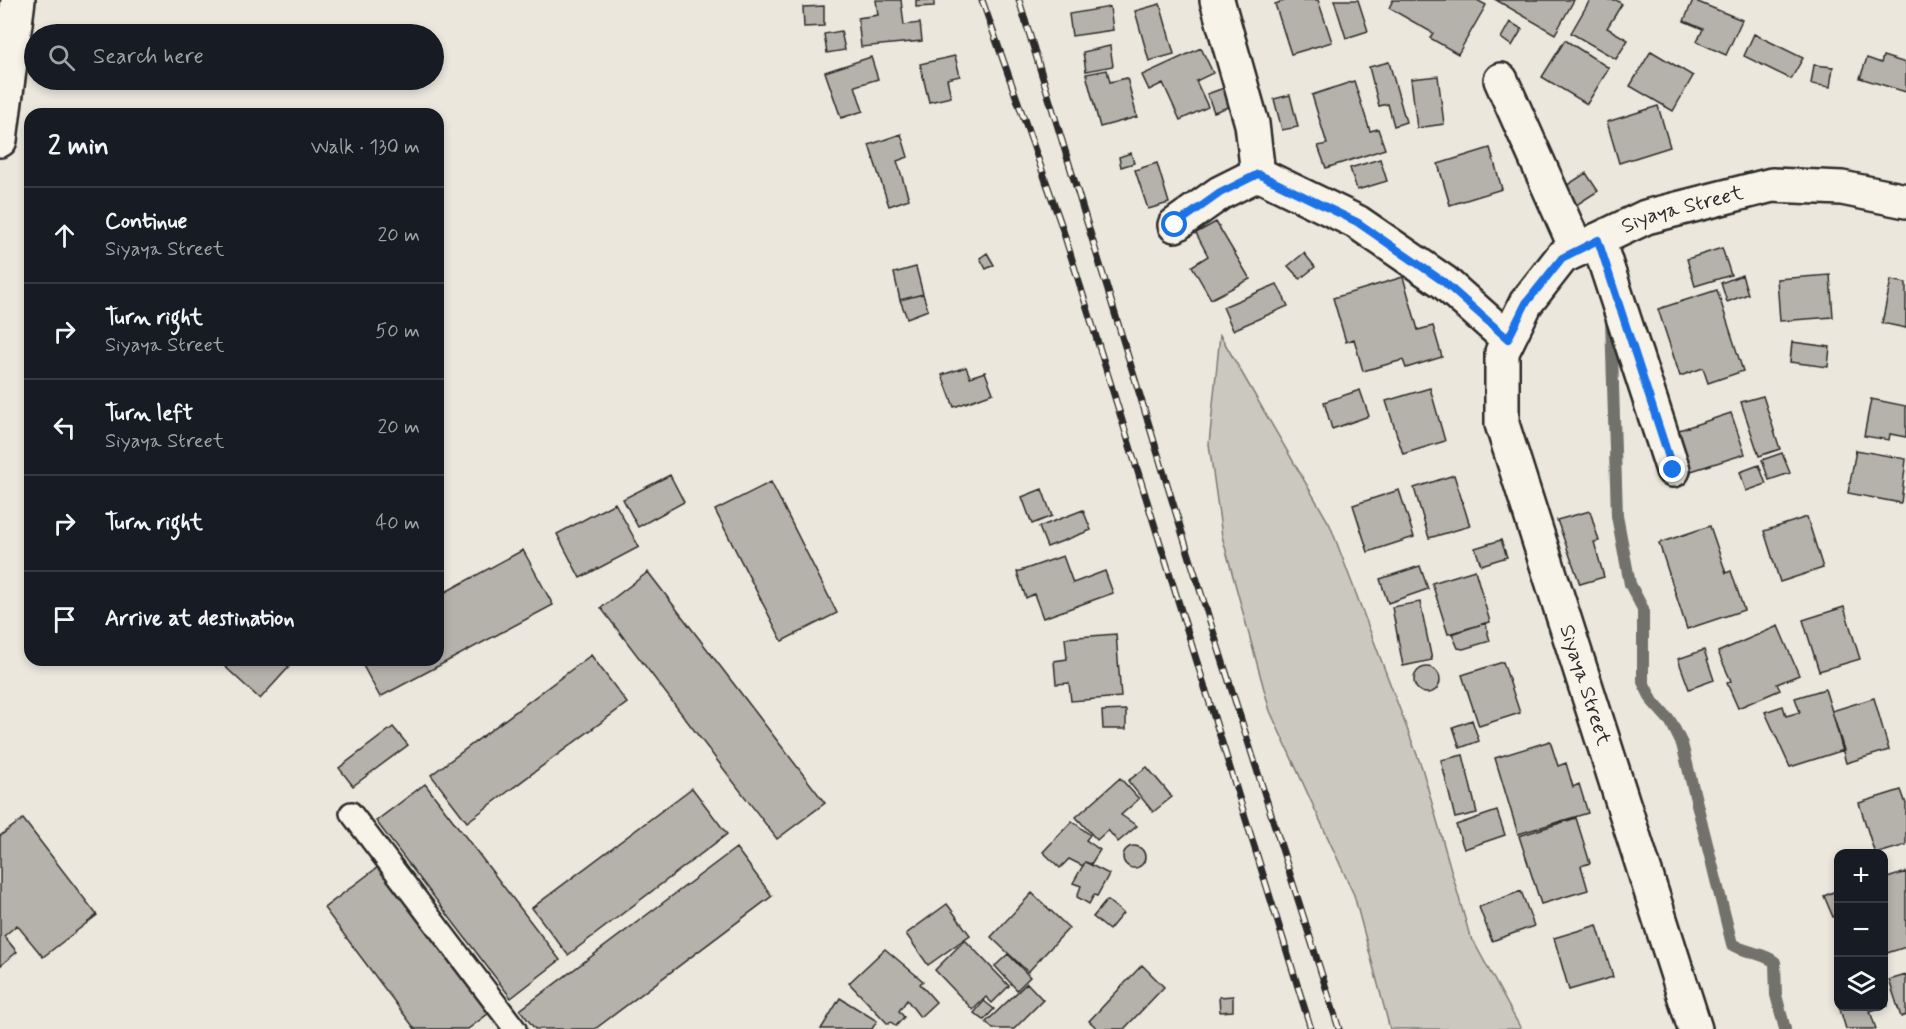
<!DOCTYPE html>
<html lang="en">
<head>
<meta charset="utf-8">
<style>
  :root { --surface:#171b24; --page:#242831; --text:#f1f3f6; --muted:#9ea1a6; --line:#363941 }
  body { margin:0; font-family:Mynerve,sans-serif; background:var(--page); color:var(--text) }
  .controls { position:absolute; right:18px; bottom:18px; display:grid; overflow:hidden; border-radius:12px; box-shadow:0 3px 9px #0003 }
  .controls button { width:54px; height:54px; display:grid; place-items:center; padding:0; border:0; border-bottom:2px solid var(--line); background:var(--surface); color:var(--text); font:30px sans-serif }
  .stop { position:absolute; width:18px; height:18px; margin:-14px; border:4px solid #1a73e8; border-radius:50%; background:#fff }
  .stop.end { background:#1a73e8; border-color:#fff; box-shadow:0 2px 6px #0008 }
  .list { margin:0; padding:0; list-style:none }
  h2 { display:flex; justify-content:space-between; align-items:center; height:78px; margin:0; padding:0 24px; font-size:26px }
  h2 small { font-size:20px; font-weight:400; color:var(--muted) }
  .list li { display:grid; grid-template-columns:39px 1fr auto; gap:18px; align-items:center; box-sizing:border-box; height:96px; padding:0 24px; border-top:2px solid var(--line) }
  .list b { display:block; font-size:22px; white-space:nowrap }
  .list p { margin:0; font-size:20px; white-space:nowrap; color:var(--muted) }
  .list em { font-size:20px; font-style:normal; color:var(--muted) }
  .icon { flex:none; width:33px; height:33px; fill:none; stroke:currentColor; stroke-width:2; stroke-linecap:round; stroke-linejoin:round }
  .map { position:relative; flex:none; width:1906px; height:1029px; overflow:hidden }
  .search { position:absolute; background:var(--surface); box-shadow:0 3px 9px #0003; left:24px; top:24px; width:420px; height:66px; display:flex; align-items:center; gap:15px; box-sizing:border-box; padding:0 21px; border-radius:33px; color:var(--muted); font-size:22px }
  .panel { position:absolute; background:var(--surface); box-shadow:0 3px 9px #0003; left:24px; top:108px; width:420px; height:558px; border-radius:18px }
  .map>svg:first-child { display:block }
  .green { fill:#cbc8bf; stroke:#7b7a75; stroke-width:1.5 }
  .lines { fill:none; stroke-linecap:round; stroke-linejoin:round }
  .stream { stroke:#72716c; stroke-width:12 }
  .building { fill:#b5b2ab; stroke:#2b2b2b; stroke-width:1.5 }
  .service-casing { stroke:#2b2b2b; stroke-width:26 }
  .minor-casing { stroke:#2b2b2b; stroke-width:38 }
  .service { stroke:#f7f3e8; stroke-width:21 }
  .minor { stroke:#f7f3e8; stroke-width:33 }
  .rail-casing { stroke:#2b2b2b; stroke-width:7 }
  .rail { stroke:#f7f3e8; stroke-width:4.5; stroke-dasharray:14; stroke-linecap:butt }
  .route { stroke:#1a73e8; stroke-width:8 }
  .labels { text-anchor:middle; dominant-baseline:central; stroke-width:4.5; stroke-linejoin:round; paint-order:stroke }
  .street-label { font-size:21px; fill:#2b2b2b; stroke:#f7f3e8 }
</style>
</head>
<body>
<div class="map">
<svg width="1906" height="1029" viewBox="0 0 1906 1029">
  <rect width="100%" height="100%" fill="#ebe7dd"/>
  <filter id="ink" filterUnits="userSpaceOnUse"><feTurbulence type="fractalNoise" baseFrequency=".0167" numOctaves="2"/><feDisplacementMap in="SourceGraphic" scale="12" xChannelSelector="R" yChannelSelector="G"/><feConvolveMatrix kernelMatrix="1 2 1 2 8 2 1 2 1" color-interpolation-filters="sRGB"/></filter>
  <g filter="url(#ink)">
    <path class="green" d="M1220,335L1330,525L1422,768L1469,933L1521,1029H1390L1354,895L1270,711L1222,536L1209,444Z"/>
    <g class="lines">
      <path class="stream" d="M1611,319L1617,516L1630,584L1643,609V682L1653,702L1671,722L1682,744L1732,944C1745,953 1762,952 1775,962L1776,995L1785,1029"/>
    </g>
    <path class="building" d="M876,0H901L904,25L920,23L922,41L861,47L858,18L878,15Z
      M916,0H934V6L916,7Z
      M1287,0H1318L1332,42L1291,54L1275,4Z
      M1334,0H1358L1368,31L1346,38Z
      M1393,0H1477L1486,5L1458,54L1430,38L1433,33L1389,8Z
      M1496,0H1574L1555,34Z
      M1590,0H1616L1622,4L1607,28L1628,40L1616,59L1571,33Z
      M1693,0L1742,20L1726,55L1697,42L1703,29L1684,21Z
      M1160,4L1174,54L1149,61L1135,11Z
      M824,6V26L804,27L803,7Z
      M1110,7L1113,30L1072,36L1069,14Z
      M1510,22L1522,29L1512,46L1501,38Z
      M841,31L845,50L827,53L824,34Z
      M1754,34L1803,58L1791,79L1744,56Z
      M1565,40L1609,68L1587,104L1542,77Z
      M1110,46L1113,66L1086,71L1083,52Z
      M1201,48L1213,73L1196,81L1208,107L1180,120L1163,83L1149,90L1142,75Z
      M1651,51L1693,76L1673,111L1630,86Z
      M955,56L960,76L947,79L951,97L929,102L920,64Z
      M1883,56L1906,63V92L1860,78L1867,58L1881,63Z
      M871,57L878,79L855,86L863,111L841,118L825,72Z
      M1389,62L1406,122L1394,126L1388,104L1379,106L1369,67Z
      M1814,65L1833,67L1830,87L1811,84Z
      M1107,70L1110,82L1127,78L1137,117L1100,127L1086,74Z
      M1438,76L1444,124L1417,128L1411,79Z
      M1354,81L1370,131L1378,129L1385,149L1326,168L1318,146L1327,144L1312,95Z
      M1224,88L1231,106L1214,112L1207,94Z
      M1290,95L1298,127L1282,130L1274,99Z
      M1658,106L1670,147L1619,163L1607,122Z
      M901,134L908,157L897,161L909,199L889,206L869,145Z
      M1490,148L1502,189L1450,205L1438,164Z
      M1131,153L1134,163L1121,167L1119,157Z
      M1380,159L1387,181L1357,190L1350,168Z
      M1157,163L1169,203L1148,209L1135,170Z
      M1586,173L1598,191L1570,209L1558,191Z
      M1216,222L1250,279L1211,299L1192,266L1208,256L1196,233Z
      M1722,248L1731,275L1695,286L1687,259Z
      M987,253L994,265L986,269L980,258Z
      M1304,253L1315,267L1300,279L1288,266Z
      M916,267L923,294L900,300L894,273Z
      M1742,275L1748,294L1727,302L1721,283Z
      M1830,275L1833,317L1780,321L1777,279Z
      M1403,277L1418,330L1433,326L1442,357L1406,368L1403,360L1363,371L1354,339L1346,342L1333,298Z
      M1891,280L1906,283V328L1882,323Z
      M1277,284L1288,306L1233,330L1223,307Z
      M1717,290L1743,371L1708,383L1703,368L1680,376L1658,309Z
      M923,294L928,310L907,318L900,300Z
      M1792,342L1830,347L1828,367L1790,362Z
      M966,367L970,377L985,372L993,393L954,407L942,375Z
      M1430,388L1445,441L1403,454L1386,401Z
      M1360,390L1369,416L1332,429L1324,402Z
      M1763,396L1780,449L1759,456L1741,402Z
      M1871,399L1906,406V437L1890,434L1889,440L1864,436Z
      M1731,413L1745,454L1688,472L1676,431Z
      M1856,450L1906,459L1901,503L1848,493Z
      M1782,453L1790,473L1769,480L1762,460Z
      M1759,465L1766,484L1746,491L1740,472Z
      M670,475L684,502L638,527L623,499Z
      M1454,475L1470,526L1429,538L1414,488Z
      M771,482L837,613L782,641L715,510Z
      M1042,489L1052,516L1032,524L1022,497Z
      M1399,490L1414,537L1368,552L1353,505Z
      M615,503L639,547L580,578L557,534Z
      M1083,510L1091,530L1047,547L1039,527Z
      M1590,511L1599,541L1594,542L1604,577L1580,584L1557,520Z
      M1807,517L1823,568L1780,582L1764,531Z
      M1710,526L1726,573L1731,571L1744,610L1687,629L1659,543Z
      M1501,540L1507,557L1481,565L1475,548Z
      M523,550L553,605L380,697L360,660H438V596Z
      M1063,556L1073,583L1105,571L1113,593L1043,618L1034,594L1026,598L1017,572Z
      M1420,566L1428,589L1388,603L1380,579Z
      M1475,570L1490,622L1448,634L1432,583Z
      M648,572L825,803L777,839L601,608Z
      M1420,602L1432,660L1403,666L1392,607Z
      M1844,607L1860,659L1819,671L1803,620Z
      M1485,623L1490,641L1463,649L1458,648L1452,634Z
      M1778,626L1799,675L1777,684L1780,690L1738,708L1727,683L1731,681L1718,652Z
      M1116,634L1121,697L1071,701L1069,683L1056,684L1054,661L1067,659L1065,638Z
      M1704,650L1714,680L1689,689L1678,659Z
      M591,655L627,703L467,822L431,775Z
      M222,660H281L289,667L260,699L220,662Z
      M1503,662L1520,713L1479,726L1462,675Z
      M1414 680a13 13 0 1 1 26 0a13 13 0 1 1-26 0Z
      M1825,689L1844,750L1790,767L1765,712L1783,706L1786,716L1800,712L1795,698Z
      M1874,698L1889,750L1846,763L1832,711Z
      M1126,710V729H1103L1102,711Z
      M1472,720L1479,741L1460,748L1453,727Z
      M393,727L408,745L353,786L339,768Z
      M1550,741L1558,766L1566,763L1573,787L1579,784L1588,813L1518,834L1495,758Z
      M1463,755L1477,813L1455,818L1441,760Z
      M1147,767L1172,797L1153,812L1128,781Z
      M1120,778L1139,799L1121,815L1137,826L1118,842L1108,830L1097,840L1076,817Z
      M425,784L560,960L511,998L376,821Z
      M692,788L727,834L568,955L532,908Z
      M1901,790L1906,804V845L1875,854L1859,803Z
      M1497,811L1505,835L1464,849L1456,825Z
      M1576,818L1590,863L1581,866L1588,890L1541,904L1519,836Z
      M23,819L97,915L43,957L17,925L4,936L17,952L0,966V836Z
      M1072,821L1090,835L1086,840L1100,850L1091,864L1085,862L1083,866L1069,859L1060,868L1043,852Z
      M1123 857a11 11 0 1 1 22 0a11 11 0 1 1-22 0Z
      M736,848L772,896L595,1029H535L520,1010Z
      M1085,862L1109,874L1097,896L1094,895L1089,904L1077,897L1081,886L1073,883Z
      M378,867L489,1013L468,1029H415L324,908Z
      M1906,872V947L1884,954V879Z
      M1838,890V915L1833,917L1824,896Z
      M1521,891L1534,926L1492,941L1479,907Z
      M1032,893L1069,928L1028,972L991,937Z
      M1107,900L1123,913L1109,930L1093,917Z
      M947,904L970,935L928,965L906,934Z
      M1597,925L1613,977L1569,990L1554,938Z
      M965,940L1009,986L992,1003L986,997L973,1010L935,970Z
      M885,949L923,981L920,984L936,1002L920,1017L907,1000L899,1011L904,1017L896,1026L891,1022L888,1024L849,983Z
      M1008,954L1030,977L1017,990L995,966Z
      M1142,965L1164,987L1124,1029H1098L1089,1021Z
      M1906,975V1015L1901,1017L1889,980Z
      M1027,983L1043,1000L1014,1029H993L986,1022Z
      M1884,990L1888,1006L1870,1011L1876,1029H1846L1839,1006H1884Z
      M1233,996V1011L1220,1012L1219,997Z
      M840,998L877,1021L872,1029H821Z
      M984,1001L994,1009L984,1020L974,1013Z"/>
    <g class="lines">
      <defs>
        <path id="service" d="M351,813L515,1029"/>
        <g id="minor">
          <path d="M1217,0L1252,124L1258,174"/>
          <path d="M1501,80L1577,250"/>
          <path d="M0,140L18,0"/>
          <path d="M1175,225L1220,193L1258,174L1357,222L1444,282L1508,339"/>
          <path d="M1598,240L1673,470"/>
          <path id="s1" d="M1695,1029L1502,424V352L1526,303L1562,257L1646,217L1772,185L1842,188L1906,201"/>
        </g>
      </defs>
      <use href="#service" class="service-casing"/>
      <use href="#minor" class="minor-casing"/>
      <use href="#service" class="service"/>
      <use href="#minor" class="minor"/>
      <defs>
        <path id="rail" d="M982,0L1061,224L1311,1029
          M1019,0L1183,536L1339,1029"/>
      </defs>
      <use href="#rail" class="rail-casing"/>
      <use href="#rail" class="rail"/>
    </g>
  </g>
  <g class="lines" filter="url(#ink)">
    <path class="route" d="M1175,225L1220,193L1258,174L1357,222L1444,282L1508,339L1526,303L1562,258L1598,240L1673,470"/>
  </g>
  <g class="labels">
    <g class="street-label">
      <text stroke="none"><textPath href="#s1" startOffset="950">Siyaya Street</textPath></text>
      <text transform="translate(1585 685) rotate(72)">Siyaya Street</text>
    </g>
  </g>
</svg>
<div class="controls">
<button>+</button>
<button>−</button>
<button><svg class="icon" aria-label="layers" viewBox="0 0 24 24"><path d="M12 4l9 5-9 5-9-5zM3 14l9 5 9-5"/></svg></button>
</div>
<div class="stop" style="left:1175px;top:225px"></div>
<div class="stop end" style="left:1673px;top:470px"></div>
<div class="search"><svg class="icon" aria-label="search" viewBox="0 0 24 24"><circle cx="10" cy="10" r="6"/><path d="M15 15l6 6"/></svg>Search here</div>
<section class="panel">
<h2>2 min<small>Walk · 130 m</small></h2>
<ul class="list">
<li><svg class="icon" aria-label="ahead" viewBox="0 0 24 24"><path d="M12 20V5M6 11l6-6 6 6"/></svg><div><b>Continue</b><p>Siyaya Street</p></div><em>20 m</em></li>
<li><svg class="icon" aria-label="right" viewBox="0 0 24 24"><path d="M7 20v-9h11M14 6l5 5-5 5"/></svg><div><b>Turn right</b><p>Siyaya Street</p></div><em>50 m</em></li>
<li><svg class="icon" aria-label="left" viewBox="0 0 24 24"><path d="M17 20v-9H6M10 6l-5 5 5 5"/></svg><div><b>Turn left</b><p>Siyaya Street</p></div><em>20 m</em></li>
<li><svg class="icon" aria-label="right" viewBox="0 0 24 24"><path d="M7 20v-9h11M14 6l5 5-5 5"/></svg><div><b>Turn right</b></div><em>40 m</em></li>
<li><svg class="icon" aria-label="arrive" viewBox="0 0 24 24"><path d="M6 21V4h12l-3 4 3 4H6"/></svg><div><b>Arrive at destination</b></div></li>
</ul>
</section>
</div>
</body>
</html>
